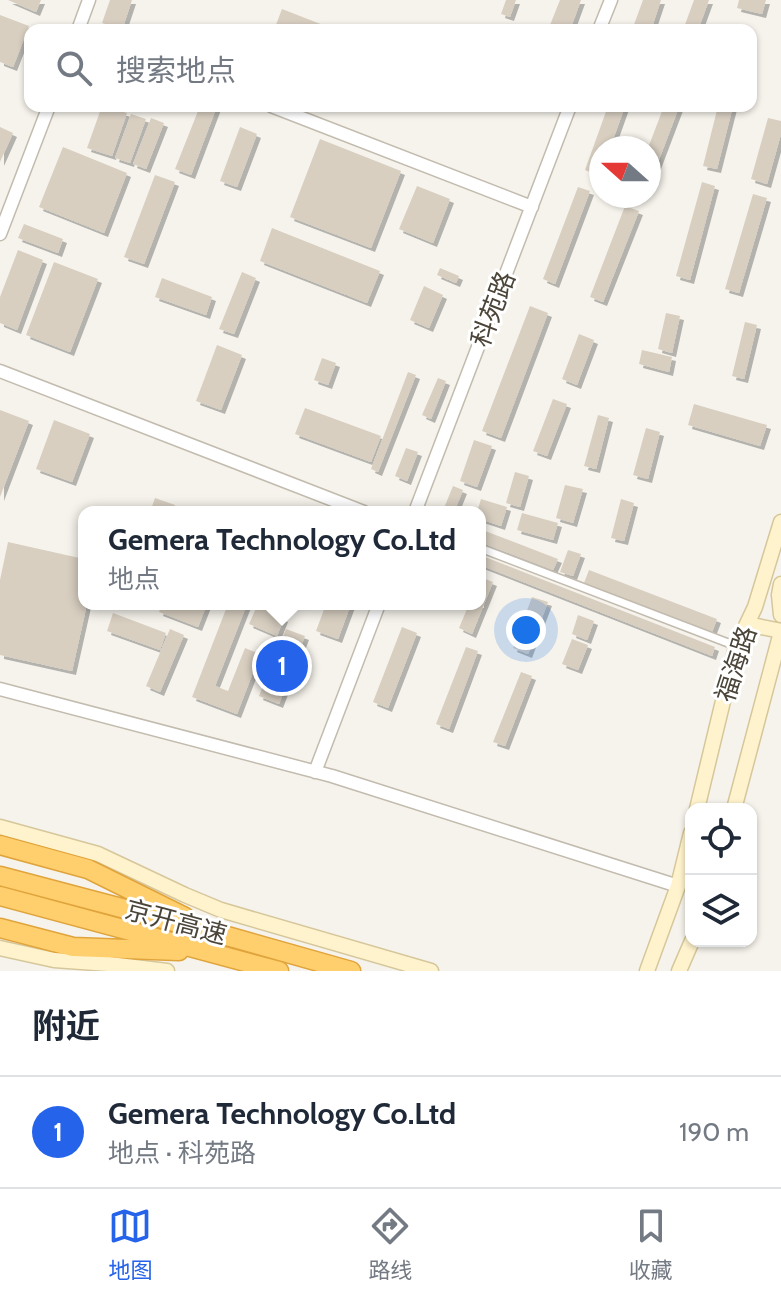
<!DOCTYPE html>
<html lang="zh">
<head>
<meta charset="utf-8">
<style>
  :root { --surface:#fff; --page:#f2f2f3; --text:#1f2937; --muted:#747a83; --line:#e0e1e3; --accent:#2563eb }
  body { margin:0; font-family:Cabin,"Noto Sans SC",sans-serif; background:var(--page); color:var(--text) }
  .controls { position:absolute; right:24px; bottom:24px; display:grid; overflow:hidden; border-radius:16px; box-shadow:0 2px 6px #0004 }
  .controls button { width:72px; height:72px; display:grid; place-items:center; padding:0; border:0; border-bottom:2px solid var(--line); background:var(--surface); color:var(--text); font:40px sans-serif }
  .compass { position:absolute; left:589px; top:136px; width:72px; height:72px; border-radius:50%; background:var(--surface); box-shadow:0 2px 6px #0004; rotate:291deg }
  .you { position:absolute; left:526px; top:630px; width:28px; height:28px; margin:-20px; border:6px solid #fff; border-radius:50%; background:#1a73e8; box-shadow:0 0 0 12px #1a73e833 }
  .badge { display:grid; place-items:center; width:52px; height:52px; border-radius:50%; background:var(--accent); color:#fff; font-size:26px; font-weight:700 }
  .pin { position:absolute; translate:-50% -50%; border:4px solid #fff; box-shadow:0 2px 8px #0006 }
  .popup { position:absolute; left:78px; top:506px; width:408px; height:104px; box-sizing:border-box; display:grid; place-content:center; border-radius:16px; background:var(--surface); filter:drop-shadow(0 2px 6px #0005); font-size:26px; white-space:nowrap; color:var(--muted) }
  .popup b { font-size:30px; color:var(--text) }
  .popup::after { content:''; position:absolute; left:50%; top:100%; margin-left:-16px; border:16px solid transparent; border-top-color:var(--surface) }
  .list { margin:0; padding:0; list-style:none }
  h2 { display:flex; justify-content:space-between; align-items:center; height:104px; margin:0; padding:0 32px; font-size:34px }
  h2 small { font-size:26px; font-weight:400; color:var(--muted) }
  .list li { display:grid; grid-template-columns:52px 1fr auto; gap:24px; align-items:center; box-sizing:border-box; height:112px; padding:0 32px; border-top:2px solid var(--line) }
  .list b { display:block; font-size:30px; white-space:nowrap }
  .list p { margin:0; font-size:26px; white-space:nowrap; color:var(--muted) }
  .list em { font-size:26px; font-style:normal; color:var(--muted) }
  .icon { flex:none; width:44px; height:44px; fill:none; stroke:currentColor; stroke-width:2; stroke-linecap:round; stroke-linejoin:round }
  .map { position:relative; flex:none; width:781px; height:971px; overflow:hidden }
  .search { position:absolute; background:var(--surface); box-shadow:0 2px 6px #0004; left:24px; right:24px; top:24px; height:88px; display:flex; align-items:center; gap:20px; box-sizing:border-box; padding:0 28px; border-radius:16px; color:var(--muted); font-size:30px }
  .sheet { height:216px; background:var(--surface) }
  nav { display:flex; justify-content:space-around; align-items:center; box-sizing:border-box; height:112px; border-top:2px solid var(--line); background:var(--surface); font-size:22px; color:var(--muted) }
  nav a { display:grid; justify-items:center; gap:4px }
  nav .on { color:var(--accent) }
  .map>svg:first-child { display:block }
  .building { fill:#d8cfc1; filter:url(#shadow) }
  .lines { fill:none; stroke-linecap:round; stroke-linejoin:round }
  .pedestrian-casing { stroke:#c2bbae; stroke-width:10 }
  .tertiary-casing { stroke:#c2bbae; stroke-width:15 }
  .secondary-casing { stroke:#d6c79b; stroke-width:17 }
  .motorway-casing { stroke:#e0a43c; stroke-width:21 }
  .pedestrian { stroke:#fff; stroke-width:7 }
  .tertiary { stroke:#fff; stroke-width:12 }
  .secondary { stroke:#fff3cd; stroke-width:14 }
  .motorway { stroke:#ffcf6e; stroke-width:18 }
  .labels { text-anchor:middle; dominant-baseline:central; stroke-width:6; stroke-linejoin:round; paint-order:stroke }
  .street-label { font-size:26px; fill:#4b4439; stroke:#fff }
</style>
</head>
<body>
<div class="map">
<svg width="781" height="971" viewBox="0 0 781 971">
  <defs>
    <filter id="shadow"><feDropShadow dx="4" dy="4" stdDeviation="0" flood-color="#0004"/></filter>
  </defs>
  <rect width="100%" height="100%" fill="#f6f3ec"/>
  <path class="building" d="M8,0H41L36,12Z
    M110,0H132L122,30L102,23Z
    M506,0H516L510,17L501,14Z
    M560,0H581L570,30H548Z
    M643,0H661L651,30H632Z
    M694,0H709L698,30H683Z
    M739,0H766L762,14L737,8Z
    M282,9L336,30H274Z
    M0,15L29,26L13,67L0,62Z
    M102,106L127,113L112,156L87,148Z
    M200,106H217L191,175L175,169Z
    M608,106H625L610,148H601L600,176L585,170Z
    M664,106L679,107L649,186L648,148Z
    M718,106H733L717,169L703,166Z
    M131,114L146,119L130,163L115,158Z
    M151,118L164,123L146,169L133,164Z
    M768,118L781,121V134L767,184L751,179Z
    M0,127L13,133L0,162Z
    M240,127L257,134L237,187L220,181Z
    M320,139L401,171L371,248L290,217Z
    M63,147L127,173L104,233L39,207Z
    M155,175L175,182L144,264L124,257Z
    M702,182L715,186L690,280L676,276Z
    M417,186L450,199L433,243L399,229Z
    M578,187L590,191L555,284L543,279Z
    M753,194L767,198L739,293L725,289Z
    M625,206L639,211L603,302L590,297Z
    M24,224L63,239L58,253L18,238Z
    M272,228L380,271L367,303L260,261Z
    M18,250L43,260L17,330L0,323V297Z
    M54,262L98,279L70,352L26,335Z
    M440,268L459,276L456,283L437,275Z
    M242,272L256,278L234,334L219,329Z
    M162,278L212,297L206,315L155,297Z
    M424,286L443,295L429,328L410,320Z
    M530,306L548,313L501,438L482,431Z
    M666,313L680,316L672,353L658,349Z
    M745,322L757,325L744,379L732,376Z
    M579,334L594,340L577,385L562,379Z
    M217,345L242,355L221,410L196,401Z
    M642,350L672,357L669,372L639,364Z
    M322,358L336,363L328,385L314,380Z
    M408,372L416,375L378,472L371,469Z
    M438,378L446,381L431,419L422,415Z
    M553,399L567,404L547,456L533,451Z
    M694,404L767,425L760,446L688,425Z
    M305,408L381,436L371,462L295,434Z
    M0,410L29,421L0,497Z
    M598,415L609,418L596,469L584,466Z
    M54,420L90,434L72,482L36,469Z
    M646,428L660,432L648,479L633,475Z
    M474,440L492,446L477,487L460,481Z
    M406,448L418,452L407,481L395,476Z
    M515,472L529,476L520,507L506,503Z
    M565,485L583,489L573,523L556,518Z
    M453,486L463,490L454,512L444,508Z
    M155,498L175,505L173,512H150Z
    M481,499L507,507L501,526L480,519V512H477Z
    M621,499L634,503L624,541L611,538Z
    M522,513L558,523L553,540L517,530Z
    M480,529L558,559L553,570L480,542Z
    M8,542L84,559V604H87L72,671L0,655V580Z
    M568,550L581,554L573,576L560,572Z
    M480,555L715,647L712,656L480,565Z
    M589,570L717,619L712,632L584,583Z
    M480,577L493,582L472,634L459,628L469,604H480Z
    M532,597L548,602L528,654L513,648Z
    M162,604H207L198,627L159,612Z
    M228,604H247L215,686L228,691L245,648L260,654L237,714L192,697Z
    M326,604H351L338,639L316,631Z
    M257,606L284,618L277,636L249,624Z
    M113,613L166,633L160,650L107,631Z
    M578,615L594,621L587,640L572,634Z
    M402,627L417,633L388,708L373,702Z
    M170,629L184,635L160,692L146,686Z
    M286,629L305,636L279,704L259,696Z
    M572,639L588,645L578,670L562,664Z
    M466,647L478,651L449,729L436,724Z
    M521,672L532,676L505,746L493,742Z"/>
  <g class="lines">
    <defs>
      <path id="pedestrian" d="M480,548L736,646"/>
      <path id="tertiary" d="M78,30L89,0
        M599,30L611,0
        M271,106L532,207
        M0,234L49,106
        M0,371L364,512
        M415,512L570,106
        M0,689L332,776L678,886
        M315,772L379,604"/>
      <path id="secondary" d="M781,584L779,595L781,615
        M747,624L781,631
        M697,809L736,647L755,607L781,522
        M734,809L781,632
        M0,827L98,854L185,895L221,910L431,971
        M0,948L54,960L109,964L167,971
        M647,971L678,886L691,833
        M679,971L692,941"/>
      <path id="motorway" d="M0,845L88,869L185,917
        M0,876L220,934L351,971
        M0,896L279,971
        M0,928L73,947L179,951"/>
    </defs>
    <use href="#pedestrian" class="pedestrian-casing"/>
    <use href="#tertiary" class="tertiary-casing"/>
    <use href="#secondary" class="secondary-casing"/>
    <use href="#motorway" class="motorway-casing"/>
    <use href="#pedestrian" class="pedestrian"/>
    <use href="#tertiary" class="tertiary"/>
    <use href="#secondary" class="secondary"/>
    <use href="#motorway" class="motorway"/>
  </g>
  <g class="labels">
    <g class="street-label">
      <text transform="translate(493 309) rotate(-69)">科苑路</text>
      <text transform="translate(736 664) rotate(-72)">福海路</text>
      <text transform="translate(176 922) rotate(15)">京开高速</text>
    </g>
  </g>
</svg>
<div class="controls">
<button><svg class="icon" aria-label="locate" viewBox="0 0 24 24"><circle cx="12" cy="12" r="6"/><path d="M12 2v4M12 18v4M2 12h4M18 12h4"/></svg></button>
<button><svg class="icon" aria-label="layers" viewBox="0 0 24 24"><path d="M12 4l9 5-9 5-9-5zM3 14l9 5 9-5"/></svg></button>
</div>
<svg class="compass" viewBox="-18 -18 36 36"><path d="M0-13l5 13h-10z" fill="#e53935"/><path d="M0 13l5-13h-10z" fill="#747a83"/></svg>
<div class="you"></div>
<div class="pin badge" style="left:282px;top:666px">1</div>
<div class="popup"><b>Gemera Technology Co.Ltd</b>地点</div>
<div class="search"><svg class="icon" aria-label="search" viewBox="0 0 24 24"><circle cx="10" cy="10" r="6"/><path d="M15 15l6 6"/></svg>搜索地点</div>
</div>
<section class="sheet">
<h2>附近<small></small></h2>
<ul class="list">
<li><span class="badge">1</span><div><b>Gemera Technology Co.Ltd</b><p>地点 · 科苑路</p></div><em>190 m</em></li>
</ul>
</section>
<nav>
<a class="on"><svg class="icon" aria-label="map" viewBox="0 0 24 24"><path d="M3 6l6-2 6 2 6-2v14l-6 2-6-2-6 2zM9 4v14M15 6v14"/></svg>地图</a>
<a><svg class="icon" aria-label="directions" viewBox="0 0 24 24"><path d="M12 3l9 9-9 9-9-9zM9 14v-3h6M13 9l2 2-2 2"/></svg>路线</a>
<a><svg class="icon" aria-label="saved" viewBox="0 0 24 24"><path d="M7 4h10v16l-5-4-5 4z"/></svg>收藏</a>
</nav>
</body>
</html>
